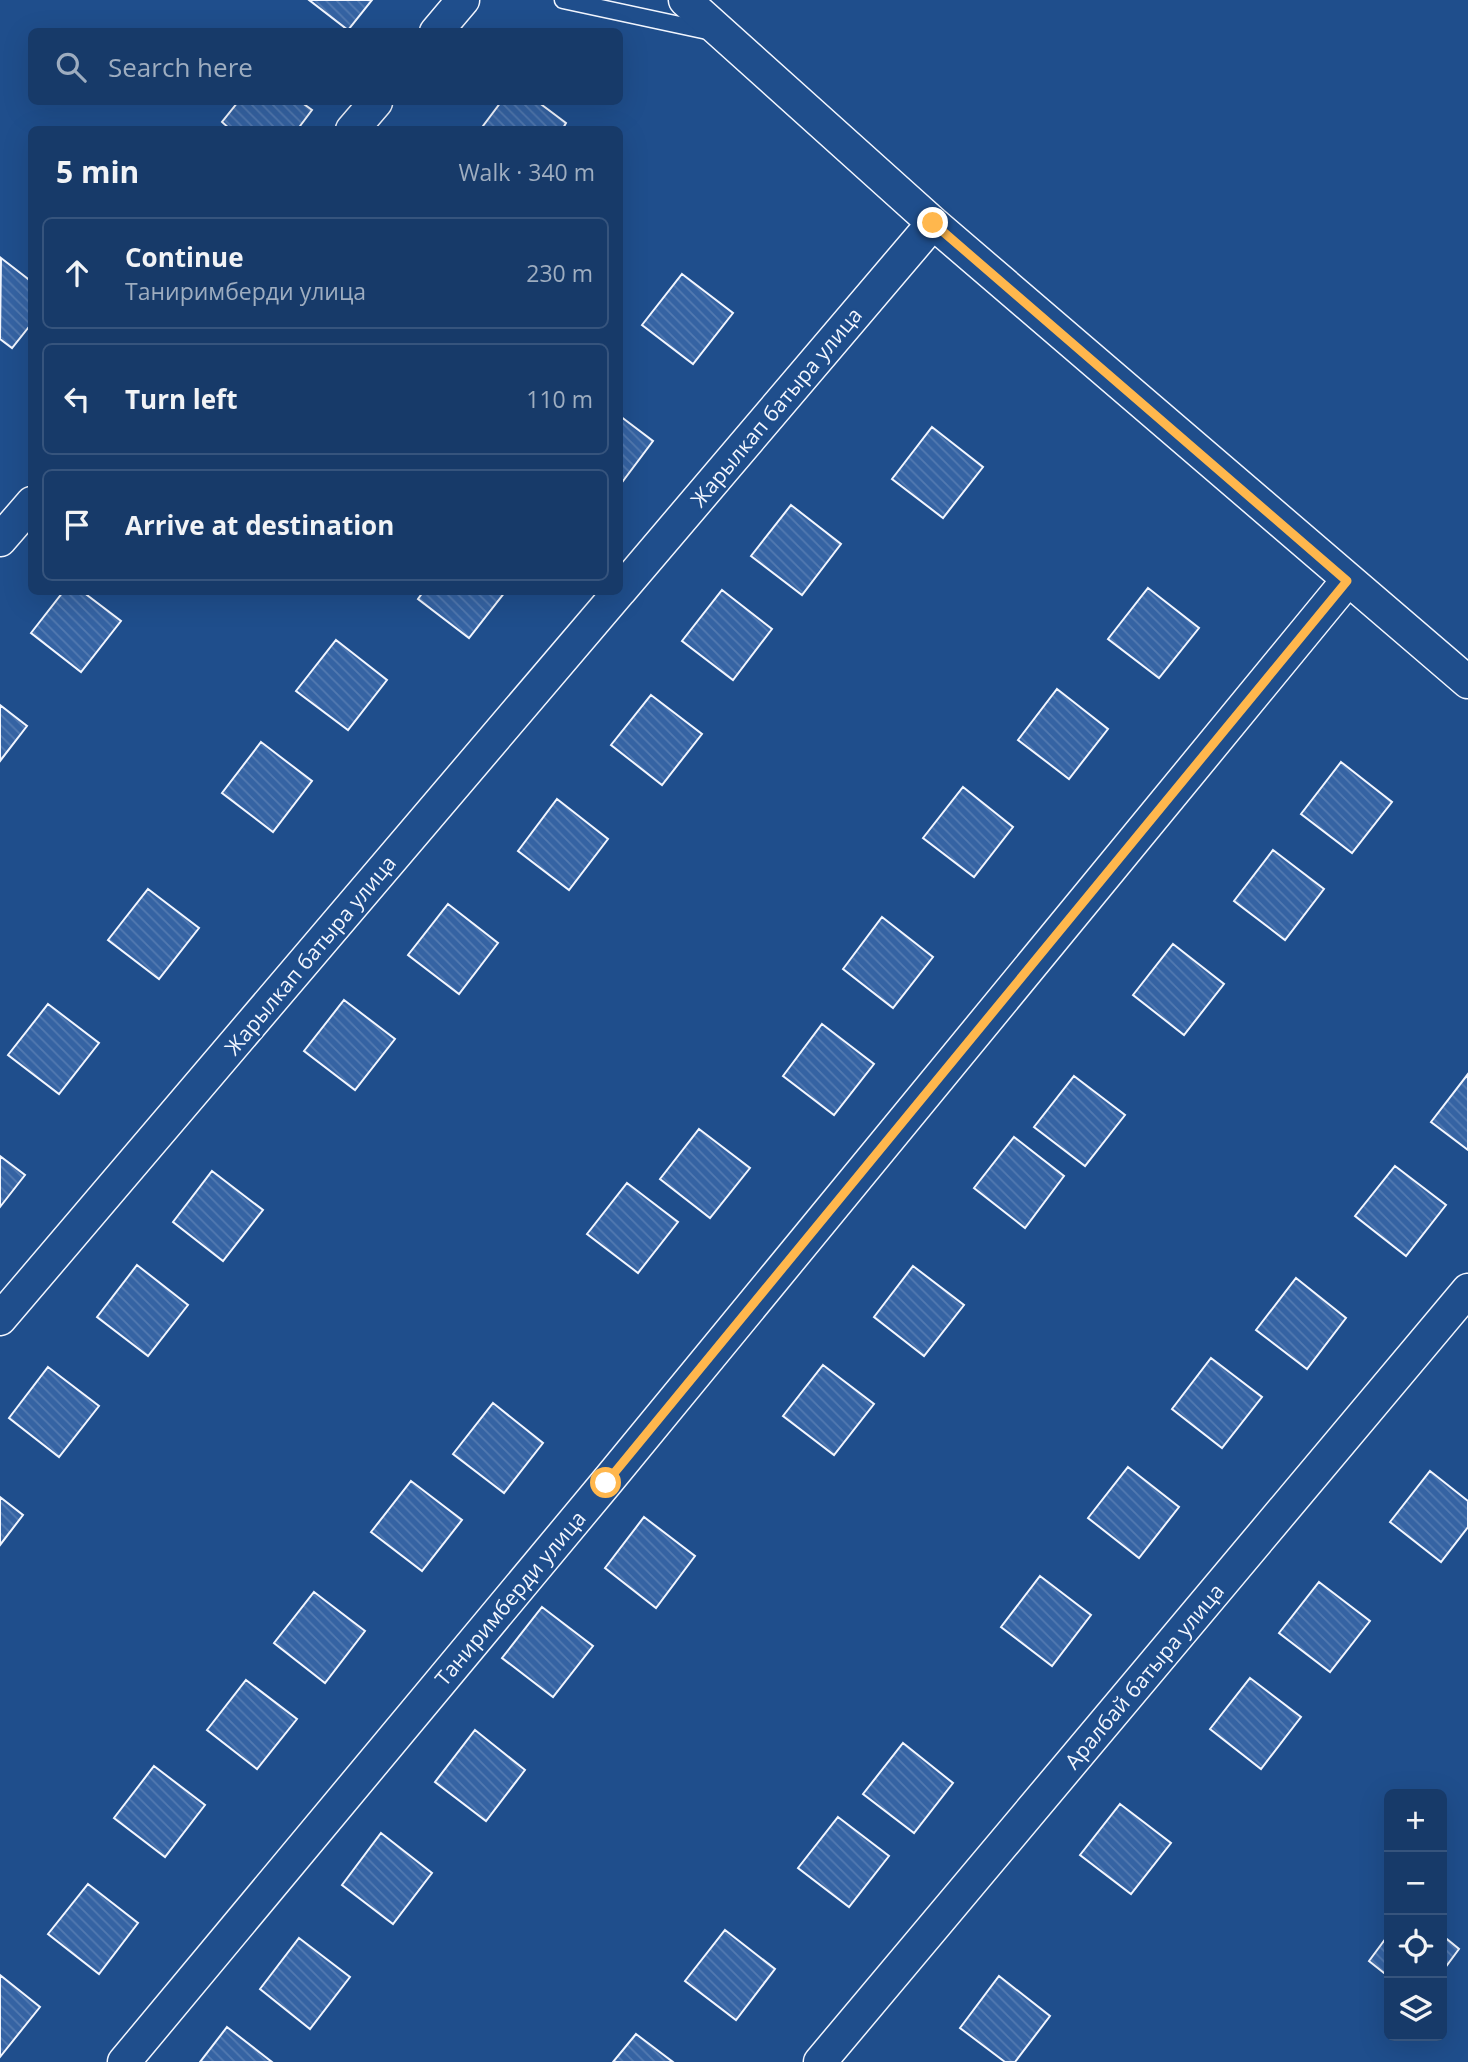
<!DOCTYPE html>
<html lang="en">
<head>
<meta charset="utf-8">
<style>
  :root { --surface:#173a69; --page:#244571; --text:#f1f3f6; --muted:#9eadc0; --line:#36547d }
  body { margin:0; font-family:"Open Sans",sans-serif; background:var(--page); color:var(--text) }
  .controls { position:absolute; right:21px; bottom:21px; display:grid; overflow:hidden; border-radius:10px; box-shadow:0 7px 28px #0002 }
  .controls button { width:63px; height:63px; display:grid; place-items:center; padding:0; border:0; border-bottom:2px solid var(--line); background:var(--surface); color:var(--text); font:35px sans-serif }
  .stop { position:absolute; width:21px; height:21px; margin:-16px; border:5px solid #ffb74d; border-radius:50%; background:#fff }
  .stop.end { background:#ffb74d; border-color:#fff; box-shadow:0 2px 7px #0008 }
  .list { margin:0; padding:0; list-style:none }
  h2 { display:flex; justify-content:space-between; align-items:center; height:91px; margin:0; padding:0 28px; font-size:30px }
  h2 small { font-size:23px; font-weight:400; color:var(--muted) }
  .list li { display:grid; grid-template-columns:46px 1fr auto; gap:21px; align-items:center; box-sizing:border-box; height:112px; margin:0 14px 14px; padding:0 14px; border:2px solid var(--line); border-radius:10px }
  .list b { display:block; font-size:26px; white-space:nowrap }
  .list p { margin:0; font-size:23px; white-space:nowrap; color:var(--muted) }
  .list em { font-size:23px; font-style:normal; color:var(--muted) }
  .icon { flex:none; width:38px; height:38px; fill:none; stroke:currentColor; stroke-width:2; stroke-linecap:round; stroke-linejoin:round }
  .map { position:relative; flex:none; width:1468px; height:2062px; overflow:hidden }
  .search { position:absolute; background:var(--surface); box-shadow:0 7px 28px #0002; left:28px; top:28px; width:595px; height:77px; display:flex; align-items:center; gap:18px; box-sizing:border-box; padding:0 24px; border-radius:10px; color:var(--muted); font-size:26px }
  .panel { position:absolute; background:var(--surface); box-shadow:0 7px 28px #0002; left:28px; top:126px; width:595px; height:469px; border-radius:10px }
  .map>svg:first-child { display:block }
  .building { fill:url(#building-back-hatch); stroke:#f2f6ff; stroke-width:2 }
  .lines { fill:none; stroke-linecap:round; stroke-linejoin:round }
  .lane-casing { stroke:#f2f6ff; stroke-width:19 }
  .street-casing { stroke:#f2f6ff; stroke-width:35 }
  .lane { stroke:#1f4e8c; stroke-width:16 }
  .street { stroke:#1f4e8c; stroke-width:32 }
  .route { stroke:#ffb74d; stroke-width:9 }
  .labels { text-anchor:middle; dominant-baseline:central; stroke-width:5; stroke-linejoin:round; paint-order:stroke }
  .street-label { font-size:21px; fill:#f2f6ff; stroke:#1f4e8c }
</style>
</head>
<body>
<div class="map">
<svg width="1468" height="2062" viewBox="0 0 1468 2062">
  <defs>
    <pattern id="building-back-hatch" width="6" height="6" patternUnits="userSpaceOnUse" patternTransform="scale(1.75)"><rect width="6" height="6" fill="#3563a3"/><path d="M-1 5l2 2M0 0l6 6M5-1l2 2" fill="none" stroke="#537ab1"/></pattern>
  </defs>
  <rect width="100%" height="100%" fill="#1f4e8c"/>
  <path class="building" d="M309,0H372L348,30Z
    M238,102H301L312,110L297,130H231L222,122Z
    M501,102H538L566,123L562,130H480Z
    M1,258L32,282V323L12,348L0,339Z
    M682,274L733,313L693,364L642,325Z
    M620,416L653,441L620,485Z
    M932,427L983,467L943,518L892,479Z
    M791,505L841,544L802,595L751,556Z
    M1148,588L1199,628L1159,678L1108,639Z
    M722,590L772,629L733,680L682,641Z
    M63,592H83L121,621L81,672L31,633Z
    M423,592H505L469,638L418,599Z
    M336,640L387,680L348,730L296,691Z
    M1057,689L1108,729L1069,779L1018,740Z
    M651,695L702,734L662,785L611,745Z
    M0,705L27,726L0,761Z
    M261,742L312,781L273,832L222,793Z
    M1341,762L1392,802L1352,853L1301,814Z
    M963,787L1013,827L974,877L923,838Z
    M557,799L608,839L569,890L518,851Z
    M1273,850L1324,889L1285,940L1234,901Z
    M148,889L199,928L159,979L108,940Z
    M448,904L498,943L459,994L408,955Z
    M882,917L933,957L893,1008L843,969Z
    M1173,944L1224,984L1184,1035L1133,995Z
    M344,1000L395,1039L355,1090L304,1051Z
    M48,1004L99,1043L59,1094L8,1055Z
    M822,1024L874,1064L834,1115L783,1076Z
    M1468,1074V1150L1431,1122Z
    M1074,1076L1125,1115L1085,1166L1034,1127Z
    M699,1129L750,1168L710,1218L660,1179Z
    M1014,1137L1064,1176L1025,1228L974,1188Z
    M0,1156L25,1175L0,1207Z
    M1395,1166L1446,1205L1406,1256L1355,1216Z
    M212,1171L263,1210L223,1261L173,1222Z
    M627,1183L678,1222L638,1273L587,1234Z
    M137,1265L188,1305L148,1356L97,1317Z
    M913,1266L964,1305L924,1356L874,1317Z
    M1296,1278L1346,1318L1307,1369L1256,1330Z
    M1211,1358L1262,1397L1222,1448L1172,1409Z
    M823,1365L874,1404L834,1455L783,1416Z
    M48,1367L99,1406L59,1457L9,1418Z
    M493,1403L543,1443L504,1493L453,1454Z
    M1128,1467L1179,1507L1139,1558L1088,1518Z
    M1430,1471L1468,1501V1527L1441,1562L1390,1522Z
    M411,1481L462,1520L422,1571L371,1532Z
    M0,1497L23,1515L0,1545Z
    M644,1517L695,1556L656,1608L605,1568Z
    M1040,1576L1091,1615L1052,1666L1001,1627Z
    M1319,1582L1370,1621L1330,1672L1279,1633Z
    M314,1592L365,1631L325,1683L274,1643Z
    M542,1607L593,1646L553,1697L502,1658Z
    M1250,1678L1301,1717L1261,1769L1210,1729Z
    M246,1680L297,1719L257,1769L207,1730Z
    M475,1730L525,1770L486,1821L435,1782Z
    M903,1743L953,1783L914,1833L863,1794Z
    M154,1766L205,1805L165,1857L114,1818Z
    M1120,1804L1171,1843L1131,1894L1080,1855Z
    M838,1817L889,1856L849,1907L798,1868Z
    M381,1833L432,1873L393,1924L342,1885Z
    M88,1884L138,1923L99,1974L48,1934Z
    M725,1930L775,1969L736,2020L685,1981Z
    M1389,1934V1977L1369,1961Z
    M1442,1935L1459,1949L1442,1972Z
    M299,1938L350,1977L310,2029L260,1989Z
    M0,1975L40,2007L0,2057Z
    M999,1976L1050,2016L1015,2062H1005L960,2028Z
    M227,2027L272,2062H200Z
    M636,2034L673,2062H613Z"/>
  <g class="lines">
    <defs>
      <path id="lane" d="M563,0L712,32"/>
      <path id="street" d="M685,0L933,223L1468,682
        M436,32L463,0
        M352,130L376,102
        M0,540L32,503
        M620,591L933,223
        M0,1319L619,592
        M124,2062L606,1483L1347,581
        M820,2062L1468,1290"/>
    </defs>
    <use href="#lane" class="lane-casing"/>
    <use href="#street" class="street-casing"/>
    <use href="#lane" class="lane"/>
    <use href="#street" class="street"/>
  </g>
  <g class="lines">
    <path class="route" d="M606,1483L1347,581L933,223"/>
  </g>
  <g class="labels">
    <g class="street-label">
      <text transform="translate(776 407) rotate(-50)">Жарылкап батыра улица</text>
      <text transform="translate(310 955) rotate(-50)">Жарылкап батыра улица</text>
      <text transform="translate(510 1598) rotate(-50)">Таниримберди улица</text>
      <text transform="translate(1144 1676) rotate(-50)">Аралбай батыра улица</text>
    </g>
  </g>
</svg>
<div class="controls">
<button>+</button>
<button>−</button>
<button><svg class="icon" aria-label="locate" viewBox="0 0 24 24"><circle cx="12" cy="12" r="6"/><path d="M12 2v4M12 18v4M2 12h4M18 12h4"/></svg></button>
<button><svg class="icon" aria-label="layers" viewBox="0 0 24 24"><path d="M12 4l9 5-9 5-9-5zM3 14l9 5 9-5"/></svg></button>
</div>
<div class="stop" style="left:606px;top:1483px"></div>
<div class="stop end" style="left:933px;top:223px"></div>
<div class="search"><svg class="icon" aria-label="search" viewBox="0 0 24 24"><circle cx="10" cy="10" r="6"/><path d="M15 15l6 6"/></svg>Search here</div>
<section class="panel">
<h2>5 min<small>Walk · 340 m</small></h2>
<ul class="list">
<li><svg class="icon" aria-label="ahead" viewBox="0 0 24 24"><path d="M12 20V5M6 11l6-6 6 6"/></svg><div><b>Continue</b><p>Таниримберди улица</p></div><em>230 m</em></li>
<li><svg class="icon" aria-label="left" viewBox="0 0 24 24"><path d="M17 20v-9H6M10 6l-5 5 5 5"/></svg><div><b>Turn left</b></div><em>110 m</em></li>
<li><svg class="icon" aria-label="arrive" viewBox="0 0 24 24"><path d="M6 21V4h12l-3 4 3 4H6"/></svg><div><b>Arrive at destination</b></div></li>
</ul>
</section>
</div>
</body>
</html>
